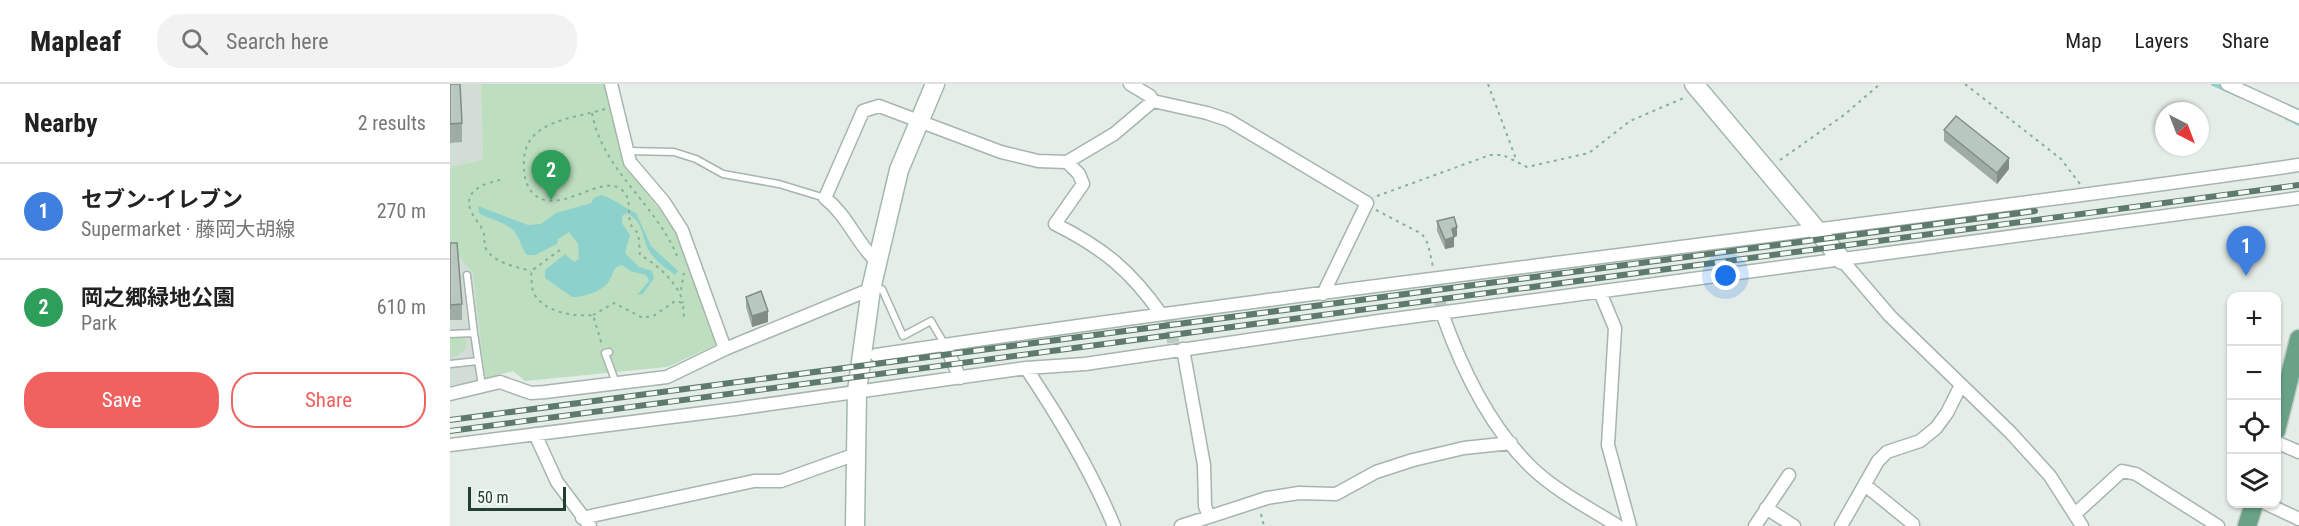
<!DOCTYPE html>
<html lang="en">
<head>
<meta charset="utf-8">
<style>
  :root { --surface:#fff; --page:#f2f2f2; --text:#222; --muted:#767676; --line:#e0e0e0; --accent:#f0625f }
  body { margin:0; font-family:"Roboto Condensed","Noto Sans JP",sans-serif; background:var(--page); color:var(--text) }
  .controls { position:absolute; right:18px; bottom:18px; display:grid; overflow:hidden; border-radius:12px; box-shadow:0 2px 4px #0004 }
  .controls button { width:54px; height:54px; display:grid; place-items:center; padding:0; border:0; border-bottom:2px solid var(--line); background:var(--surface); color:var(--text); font:30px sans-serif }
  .compass { position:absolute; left:1705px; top:18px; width:54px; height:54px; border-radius:50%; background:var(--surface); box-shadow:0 2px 4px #0004; rotate:138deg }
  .scale { position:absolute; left:18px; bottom:15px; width:98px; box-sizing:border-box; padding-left:6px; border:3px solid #233f31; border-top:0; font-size:16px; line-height:21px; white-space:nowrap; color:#233f31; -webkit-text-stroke:4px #f4faf6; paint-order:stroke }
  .you { position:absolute; left:1276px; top:192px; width:21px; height:21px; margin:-15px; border:4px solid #fff; border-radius:50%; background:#1a73e8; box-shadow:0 0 0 9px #1a73e833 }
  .badge { display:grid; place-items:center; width:39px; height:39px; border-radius:50%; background:var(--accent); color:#fff; font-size:20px; font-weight:700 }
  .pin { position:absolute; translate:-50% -50px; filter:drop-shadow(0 2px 3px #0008) }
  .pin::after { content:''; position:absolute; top:32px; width:21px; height:18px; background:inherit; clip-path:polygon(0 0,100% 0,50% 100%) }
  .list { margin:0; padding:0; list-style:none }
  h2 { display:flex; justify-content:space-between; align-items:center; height:78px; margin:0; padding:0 24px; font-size:26px }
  h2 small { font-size:20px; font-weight:400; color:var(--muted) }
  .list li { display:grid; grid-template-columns:39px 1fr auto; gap:18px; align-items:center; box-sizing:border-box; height:96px; padding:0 24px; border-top:2px solid var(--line) }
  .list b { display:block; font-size:22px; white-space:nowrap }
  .list p { margin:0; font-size:20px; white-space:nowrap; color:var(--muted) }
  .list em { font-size:20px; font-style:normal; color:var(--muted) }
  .actions { display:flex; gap:12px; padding:18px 24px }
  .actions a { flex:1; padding:14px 0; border:2px solid var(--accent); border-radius:24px; text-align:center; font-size:21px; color:var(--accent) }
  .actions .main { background:var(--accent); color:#fff }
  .icon { flex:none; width:33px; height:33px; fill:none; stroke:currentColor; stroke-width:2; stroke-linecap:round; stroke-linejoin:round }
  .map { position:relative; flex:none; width:1849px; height:442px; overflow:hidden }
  header { display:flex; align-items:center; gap:36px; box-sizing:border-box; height:84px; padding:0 30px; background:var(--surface); border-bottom:2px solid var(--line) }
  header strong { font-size:28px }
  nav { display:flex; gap:33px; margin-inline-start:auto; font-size:21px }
  .search { width:420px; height:54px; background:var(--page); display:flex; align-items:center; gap:15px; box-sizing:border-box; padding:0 21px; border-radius:24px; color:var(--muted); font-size:22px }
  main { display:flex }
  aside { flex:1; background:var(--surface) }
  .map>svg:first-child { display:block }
  .built { fill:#d2ddd5 }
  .green { fill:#bddebf }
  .water { fill:#8dd1cc }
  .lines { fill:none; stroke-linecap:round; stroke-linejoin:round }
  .stream { stroke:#8dd1cc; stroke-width:4 }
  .street-tunnel { stroke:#bdcac3; stroke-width:12; stroke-dasharray:12 6; stroke-linecap:butt }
  .lane-casing { stroke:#a6b5ad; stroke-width:9 }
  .street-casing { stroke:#a6b5ad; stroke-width:15 }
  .secondary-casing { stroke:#a2b9ac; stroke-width:21 }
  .primary-casing { stroke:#c1c9c5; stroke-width:21 }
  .path { stroke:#85b099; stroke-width:2; stroke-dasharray:3 4.5; stroke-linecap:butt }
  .lane { stroke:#fff; stroke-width:6 }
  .street { stroke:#fff; stroke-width:12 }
  .secondary { stroke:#fff; stroke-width:18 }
  .primary { stroke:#69a287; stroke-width:18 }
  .rail-casing { stroke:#5e7a6c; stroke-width:6 }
  .rail { stroke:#f4faf6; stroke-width:4; stroke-dasharray:11; stroke-linecap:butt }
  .wall { fill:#9faca4 }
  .shaded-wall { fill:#828c86 }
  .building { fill:#b9c8bf; stroke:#828c86; stroke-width:1.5 }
</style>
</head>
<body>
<header>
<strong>Mapleaf</strong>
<div class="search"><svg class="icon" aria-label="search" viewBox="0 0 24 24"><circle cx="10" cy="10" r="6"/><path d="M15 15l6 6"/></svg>Search here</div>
<nav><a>Map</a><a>Layers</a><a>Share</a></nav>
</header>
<main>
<aside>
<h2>Nearby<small>2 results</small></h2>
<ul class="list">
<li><span class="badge" style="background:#3f7fe0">1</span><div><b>セブン-イレブン</b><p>Supermarket · 藤岡大胡線</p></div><em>270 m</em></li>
<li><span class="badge" style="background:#2e9e5b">2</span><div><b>岡之郷緑地公園</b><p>Park</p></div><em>610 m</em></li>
</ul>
<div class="actions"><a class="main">Save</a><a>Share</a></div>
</aside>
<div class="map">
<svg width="1849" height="442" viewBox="0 0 1849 442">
  <rect width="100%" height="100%" fill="#e4ede7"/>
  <path class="built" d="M0,0H31L33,76L0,83Z
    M0,162L23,189L35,295L0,302Z"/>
  <path class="green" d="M31,0H155L175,81L228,149L268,260L217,283L75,297L63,287L35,295L23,189L0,162V83L33,76Z
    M10,252L16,256V264L7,272L0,273V253Z"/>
  <path class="water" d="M151,111C164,114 173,124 186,129L201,162L228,187L225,191C216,184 205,177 200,168C190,152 195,139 177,129L172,132V139L180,151L175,169L189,183L202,187L204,194L193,210L187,211L199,197L196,191L180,187L172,181L166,183C163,187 162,192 159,197C152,208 133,213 122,213L95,194V186L115,170L124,178L129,175L128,160L119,148L108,155L107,160L85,171H77C71,164 71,157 66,150C59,138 40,136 29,129L28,122L78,141L91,140L106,129L141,119L144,114Z"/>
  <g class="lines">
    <path class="stream" d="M1763,0L1792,13
      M1837,34L1849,40"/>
    <path class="street-tunnel" d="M986,195L992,229
      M720,229L724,267"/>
    <defs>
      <path id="lane" d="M178,67L224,68L246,75L273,90L329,100L375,114
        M17,191L24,249
        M424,205H432L453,252L481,237L495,261
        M0,250L24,249L32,302
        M159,268L155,269L166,299
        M0,280L28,277"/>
      <path id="street" d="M161,0L180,78L214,118L232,146L275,265
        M680,0L700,12L703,17L757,29L778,36L917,119L873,210
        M1777,0L1849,33
        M617,78L629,90L633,100L605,140C653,164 680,186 711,230
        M1392,176L1440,232L1560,348L1600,392L1632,442
        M428,179C406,159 399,133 375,114L413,27L429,22L551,68L588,77L617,78L664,50L703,17
        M1150,208L1165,244L1158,361L1180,442
        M992,229C1011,283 1039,342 1081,383C1106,407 1139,424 1168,442
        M495,261L510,294
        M733,265L754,381L755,422L759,433
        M426,271C900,200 1375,149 1849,81
        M576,284C610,335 641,386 664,442
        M0,310L50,298L81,309L95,308L217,293L275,265L421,205
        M85,350L107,398L140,442
        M1826,358L1849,368
        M0,361L285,325L576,284L635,280L929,237L1849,114
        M1415,401L1463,440
        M1817,420L1849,435
        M1316,424L1344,442
        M1625,430L1672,387L1686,390L1768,442
        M132,434L304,397H331L406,370
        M731,442L817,414L849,409L886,410L926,388L963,376L1014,364L1061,359
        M1305,442L1339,391
        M1391,442L1428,377L1437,368L1470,357L1486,344L1497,329L1511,301"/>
      <path id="secondary" d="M1244,0L1392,176
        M405,442L407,307L421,205L449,86L485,0"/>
      <path id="primary" d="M1826,347L1849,255
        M1797,442L1804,420"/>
    </defs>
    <use href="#lane" class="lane-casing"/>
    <use href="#street" class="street-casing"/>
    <use href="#secondary" class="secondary-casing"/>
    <use href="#primary" class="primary-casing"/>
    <path class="path" d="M1038,0L1066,75
      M1515,0L1611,75L1630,100
      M155,25C123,35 71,36 74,82C74,92 76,104 85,111C109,131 149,92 169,104C184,113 176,127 181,141C182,143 186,147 187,148C190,154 189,164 190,171C207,180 229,200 233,219
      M142,29C152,86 206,120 227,172
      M1330,76L1394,31L1430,0
      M50,96C35,99 12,107 21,127C24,134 30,140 33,147C36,155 32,162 39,169C49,180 67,183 81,187
      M927,112L1040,71H1053L1077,83L1139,69L1180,37L1236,13
      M926,126L972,150L978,160L983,183
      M110,166L81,187C82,193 81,201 83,207C91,228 124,233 143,231L152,261
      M231,206L234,189
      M143,231L164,219L193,234L205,231L225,217L233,219L234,235
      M811,430L814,442"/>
    <use href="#lane" class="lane"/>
    <use href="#street" class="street"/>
    <use href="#secondary" class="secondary"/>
    <use href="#primary" class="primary"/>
    <defs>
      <path id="rail" d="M0,336L1585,127
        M0,347L1849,101"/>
    </defs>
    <use href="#rail" class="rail-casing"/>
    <use href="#rail" class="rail"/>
  </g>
  <path class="wall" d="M0,0L12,39V58L0,59Z
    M1494,46L1559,85L1547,100L1494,57Z
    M987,137L1007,152L1004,153V163L995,165L987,147Z
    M0,159L12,220V236H0V242Z
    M296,213L318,238L302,243L296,223Z"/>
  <path class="shaded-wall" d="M1559,74V85L1547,100V89Z
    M1007,143V152L1002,154V145Z
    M1004,153V163L995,165V156Z
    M318,227V238L302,243V232Z"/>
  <path class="building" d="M0,0H10L12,39L0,40Z
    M1506,32L1559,74L1547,89L1494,46Z
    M1004,133L1007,143L1002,145L1004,153L995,156L987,137Z
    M0,159H7L12,220L0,221V226Z
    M311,207L318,227L302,232L296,213Z"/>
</svg>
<div class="controls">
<button>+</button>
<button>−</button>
<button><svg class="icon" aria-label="locate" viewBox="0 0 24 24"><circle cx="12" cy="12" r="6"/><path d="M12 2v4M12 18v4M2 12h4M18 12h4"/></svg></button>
<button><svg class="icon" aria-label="layers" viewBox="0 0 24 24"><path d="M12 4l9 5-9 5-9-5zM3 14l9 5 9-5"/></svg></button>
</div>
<svg class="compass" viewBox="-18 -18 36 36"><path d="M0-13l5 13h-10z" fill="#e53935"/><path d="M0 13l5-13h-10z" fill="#767676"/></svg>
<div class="scale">50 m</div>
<div class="you"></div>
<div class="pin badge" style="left:1796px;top:192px;background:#3f7fe0">1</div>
<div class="pin badge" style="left:101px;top:116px;background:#2e9e5b">2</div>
</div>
</main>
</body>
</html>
